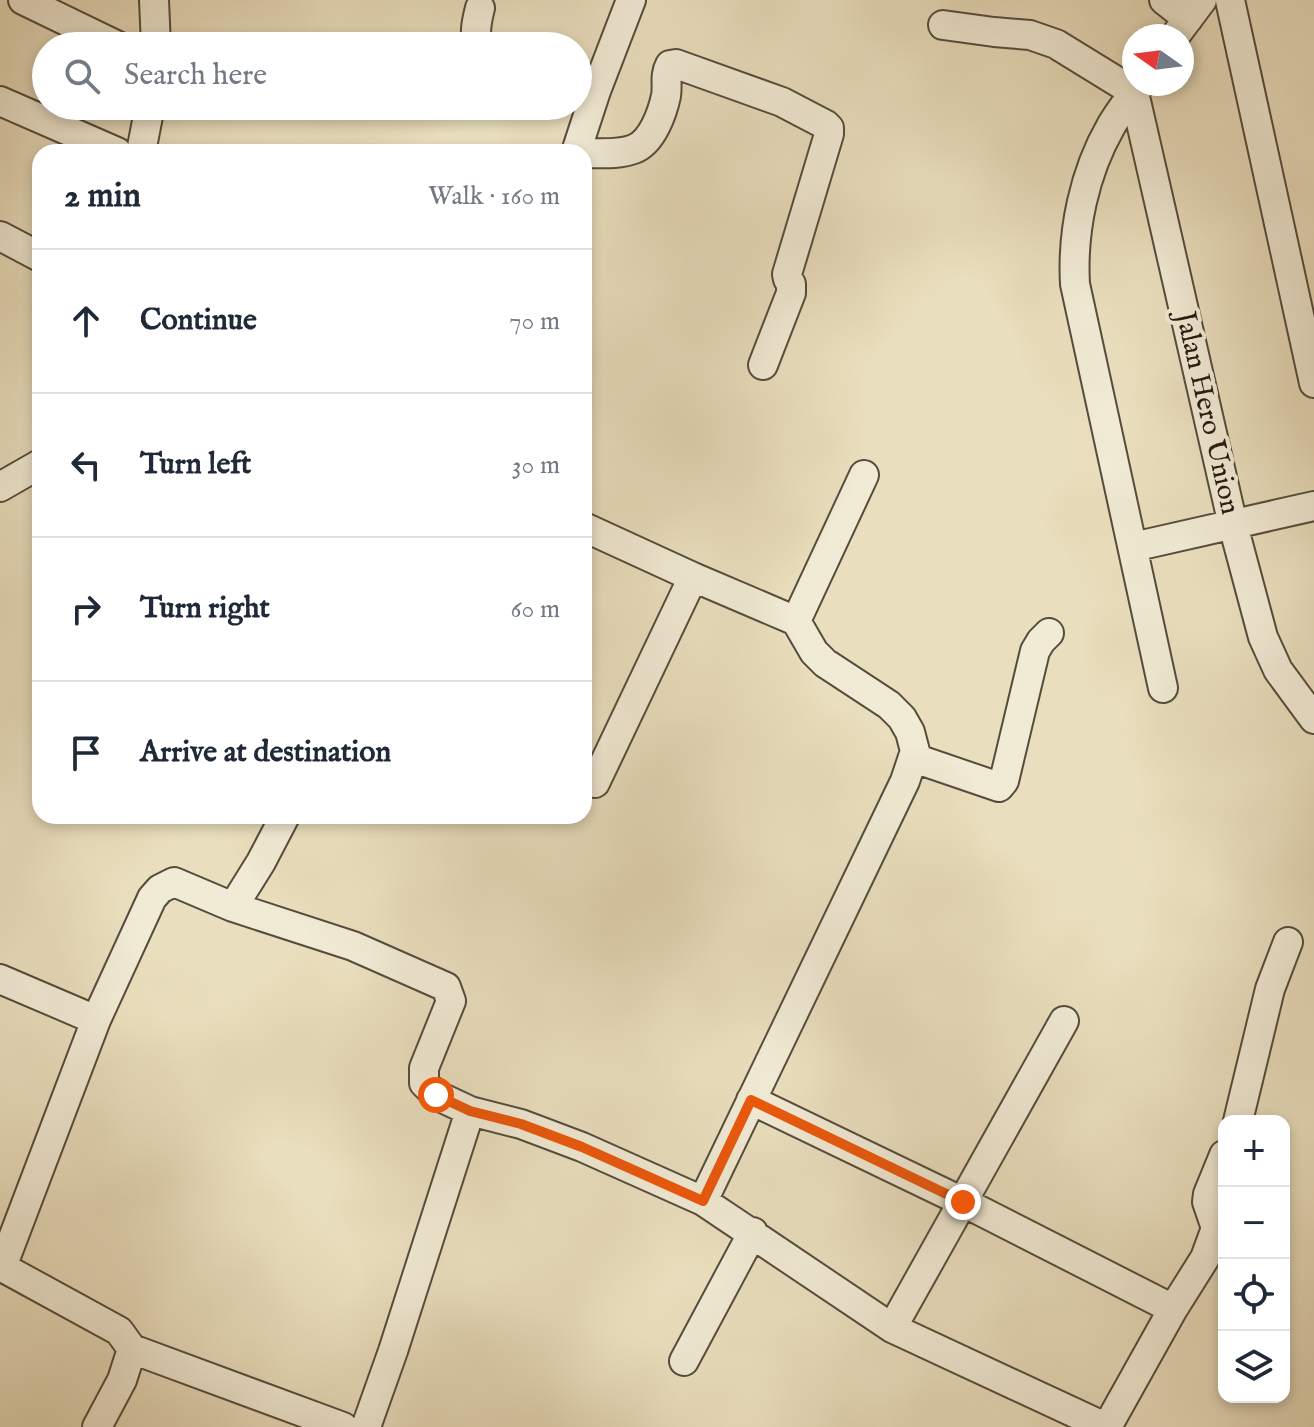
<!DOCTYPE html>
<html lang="en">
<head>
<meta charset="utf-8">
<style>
  :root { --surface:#fff; --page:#f6f6f7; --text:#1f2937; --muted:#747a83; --line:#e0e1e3 }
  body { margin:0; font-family:"IM FELL English",serif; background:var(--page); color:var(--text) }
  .controls { position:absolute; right:24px; bottom:24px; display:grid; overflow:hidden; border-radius:16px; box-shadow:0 4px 12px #0003 }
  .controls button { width:72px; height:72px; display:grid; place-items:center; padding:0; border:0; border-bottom:2px solid var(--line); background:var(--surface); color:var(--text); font:40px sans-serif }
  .compass { position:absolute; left:1122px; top:24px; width:72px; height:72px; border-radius:50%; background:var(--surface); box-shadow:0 4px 12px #0003; rotate:284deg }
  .stop { position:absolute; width:24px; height:24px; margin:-18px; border:6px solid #ea580c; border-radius:50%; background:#fff }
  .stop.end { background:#ea580c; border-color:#fff; box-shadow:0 2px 8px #0008 }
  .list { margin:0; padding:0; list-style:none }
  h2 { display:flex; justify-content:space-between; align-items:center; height:104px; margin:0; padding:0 32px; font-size:34px }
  h2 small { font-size:26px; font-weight:400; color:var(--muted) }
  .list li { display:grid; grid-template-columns:52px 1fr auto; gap:24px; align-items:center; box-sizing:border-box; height:144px; padding:0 32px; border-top:2px solid var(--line) }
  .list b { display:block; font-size:30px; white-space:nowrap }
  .list em { font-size:26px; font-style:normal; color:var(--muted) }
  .icon { flex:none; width:44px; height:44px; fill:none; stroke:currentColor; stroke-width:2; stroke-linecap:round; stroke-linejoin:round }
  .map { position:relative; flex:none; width:1314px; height:1427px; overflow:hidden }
  .search { position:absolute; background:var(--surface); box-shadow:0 4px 12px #0003; left:32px; top:32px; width:560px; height:88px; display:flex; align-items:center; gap:20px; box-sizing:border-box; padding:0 28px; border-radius:44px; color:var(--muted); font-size:30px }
  .panel { position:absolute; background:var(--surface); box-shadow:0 4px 12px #0003; left:32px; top:144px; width:560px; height:680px; border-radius:24px }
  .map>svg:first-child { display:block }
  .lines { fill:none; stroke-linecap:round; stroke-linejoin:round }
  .street-casing { stroke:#564c3d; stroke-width:32 }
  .street { stroke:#f1ead4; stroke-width:28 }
  .route { stroke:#ea580c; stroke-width:10 }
  .labels { text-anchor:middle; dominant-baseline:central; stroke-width:8; stroke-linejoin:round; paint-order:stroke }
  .street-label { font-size:28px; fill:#251b12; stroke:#f1ead4 }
</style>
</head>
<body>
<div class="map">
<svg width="1314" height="1427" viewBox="0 0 1314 1427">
  <rect width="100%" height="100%" fill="#e9debd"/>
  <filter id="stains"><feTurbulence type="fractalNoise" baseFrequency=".0025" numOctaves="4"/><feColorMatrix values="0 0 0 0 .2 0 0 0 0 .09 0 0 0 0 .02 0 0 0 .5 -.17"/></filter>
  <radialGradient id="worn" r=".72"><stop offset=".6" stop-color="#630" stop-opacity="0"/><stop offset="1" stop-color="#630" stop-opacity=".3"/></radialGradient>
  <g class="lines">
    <defs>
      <path id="street" d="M23,0L118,46
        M154,0L156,46
        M1164,0L1188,19
        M1230,0L1314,383
        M943,25L994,32L1030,35L1056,44L1134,92
        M1175,36L1202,0
        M479,46C473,35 477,20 480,8
        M1140,85C1130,98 1119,112 1111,126C1084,173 1072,231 1075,284L1163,688
        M1134,92L1233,525L1263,637L1278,670L1314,719
        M0,101L117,152
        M141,152L150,106
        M576,152L596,91L631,0
        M584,153C600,153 619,155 634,149C652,142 662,114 666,96C668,85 664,76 670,65L676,64L782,102L826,125L829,128V134L787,274L788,279L791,284V293L763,365
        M0,236L40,257
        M0,487L40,464
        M584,527L693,577L796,621L814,652L825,663L889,705L902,718L910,732L915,751L905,781L703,1201
        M1133,547L1314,506
        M796,621L864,475
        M914,758L999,787L1004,781L1035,651L1041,641L1049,633
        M595,783L693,577
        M233,907L261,862L285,816
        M0,979L96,1020L152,898L160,889L174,882L233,907L353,946L446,987L451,1001L424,1068V1083L436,1095L470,1111
        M96,1020L2,1267L119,1331L132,1349L343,1427
        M751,1100L963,1202L1173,1309
        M1238,1121L1270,989L1288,942
        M892,1328L1064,1021
        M684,1361L753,1232
        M97,1427L122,1380L132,1349
        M366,1427L393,1351L470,1111L521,1124L582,1147L703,1201L892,1328L1105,1427
        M1107,1427L1173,1309L1205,1258L1216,1228L1207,1202L1208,1194L1224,1155"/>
    </defs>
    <use href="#street" class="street-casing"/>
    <use href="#street" class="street"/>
  </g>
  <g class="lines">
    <path class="route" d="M436,1095L470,1111L521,1124L582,1147L703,1201L751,1100L963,1202"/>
  </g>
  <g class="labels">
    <g class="street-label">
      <text transform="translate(1207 413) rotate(77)">Jalan Hero Union</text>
    </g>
  </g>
  <rect width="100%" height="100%" filter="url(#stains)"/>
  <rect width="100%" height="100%" fill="url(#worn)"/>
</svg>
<div class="controls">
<button>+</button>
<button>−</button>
<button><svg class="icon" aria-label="locate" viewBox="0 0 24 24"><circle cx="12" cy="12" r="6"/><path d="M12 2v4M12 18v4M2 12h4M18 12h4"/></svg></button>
<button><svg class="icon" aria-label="layers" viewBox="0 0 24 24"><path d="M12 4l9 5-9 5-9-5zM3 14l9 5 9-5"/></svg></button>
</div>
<svg class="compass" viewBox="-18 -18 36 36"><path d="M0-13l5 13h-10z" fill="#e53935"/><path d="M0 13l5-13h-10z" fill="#747a83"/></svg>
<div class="stop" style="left:436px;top:1095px"></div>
<div class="stop end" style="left:963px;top:1202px"></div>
<div class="search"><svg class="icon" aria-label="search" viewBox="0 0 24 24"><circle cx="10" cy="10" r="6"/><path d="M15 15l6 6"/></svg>Search here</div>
<section class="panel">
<h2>2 min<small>Walk · 160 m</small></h2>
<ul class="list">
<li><svg class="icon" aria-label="ahead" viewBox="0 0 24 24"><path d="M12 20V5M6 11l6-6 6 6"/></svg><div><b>Continue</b></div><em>70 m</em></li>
<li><svg class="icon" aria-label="left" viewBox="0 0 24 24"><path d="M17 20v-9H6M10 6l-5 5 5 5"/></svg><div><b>Turn left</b></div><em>30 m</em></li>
<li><svg class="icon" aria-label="right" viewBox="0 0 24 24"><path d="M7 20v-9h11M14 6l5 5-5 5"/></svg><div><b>Turn right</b></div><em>60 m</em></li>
<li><svg class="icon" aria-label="arrive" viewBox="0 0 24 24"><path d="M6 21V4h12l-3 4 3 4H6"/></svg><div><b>Arrive at destination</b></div></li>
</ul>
</section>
</div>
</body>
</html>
